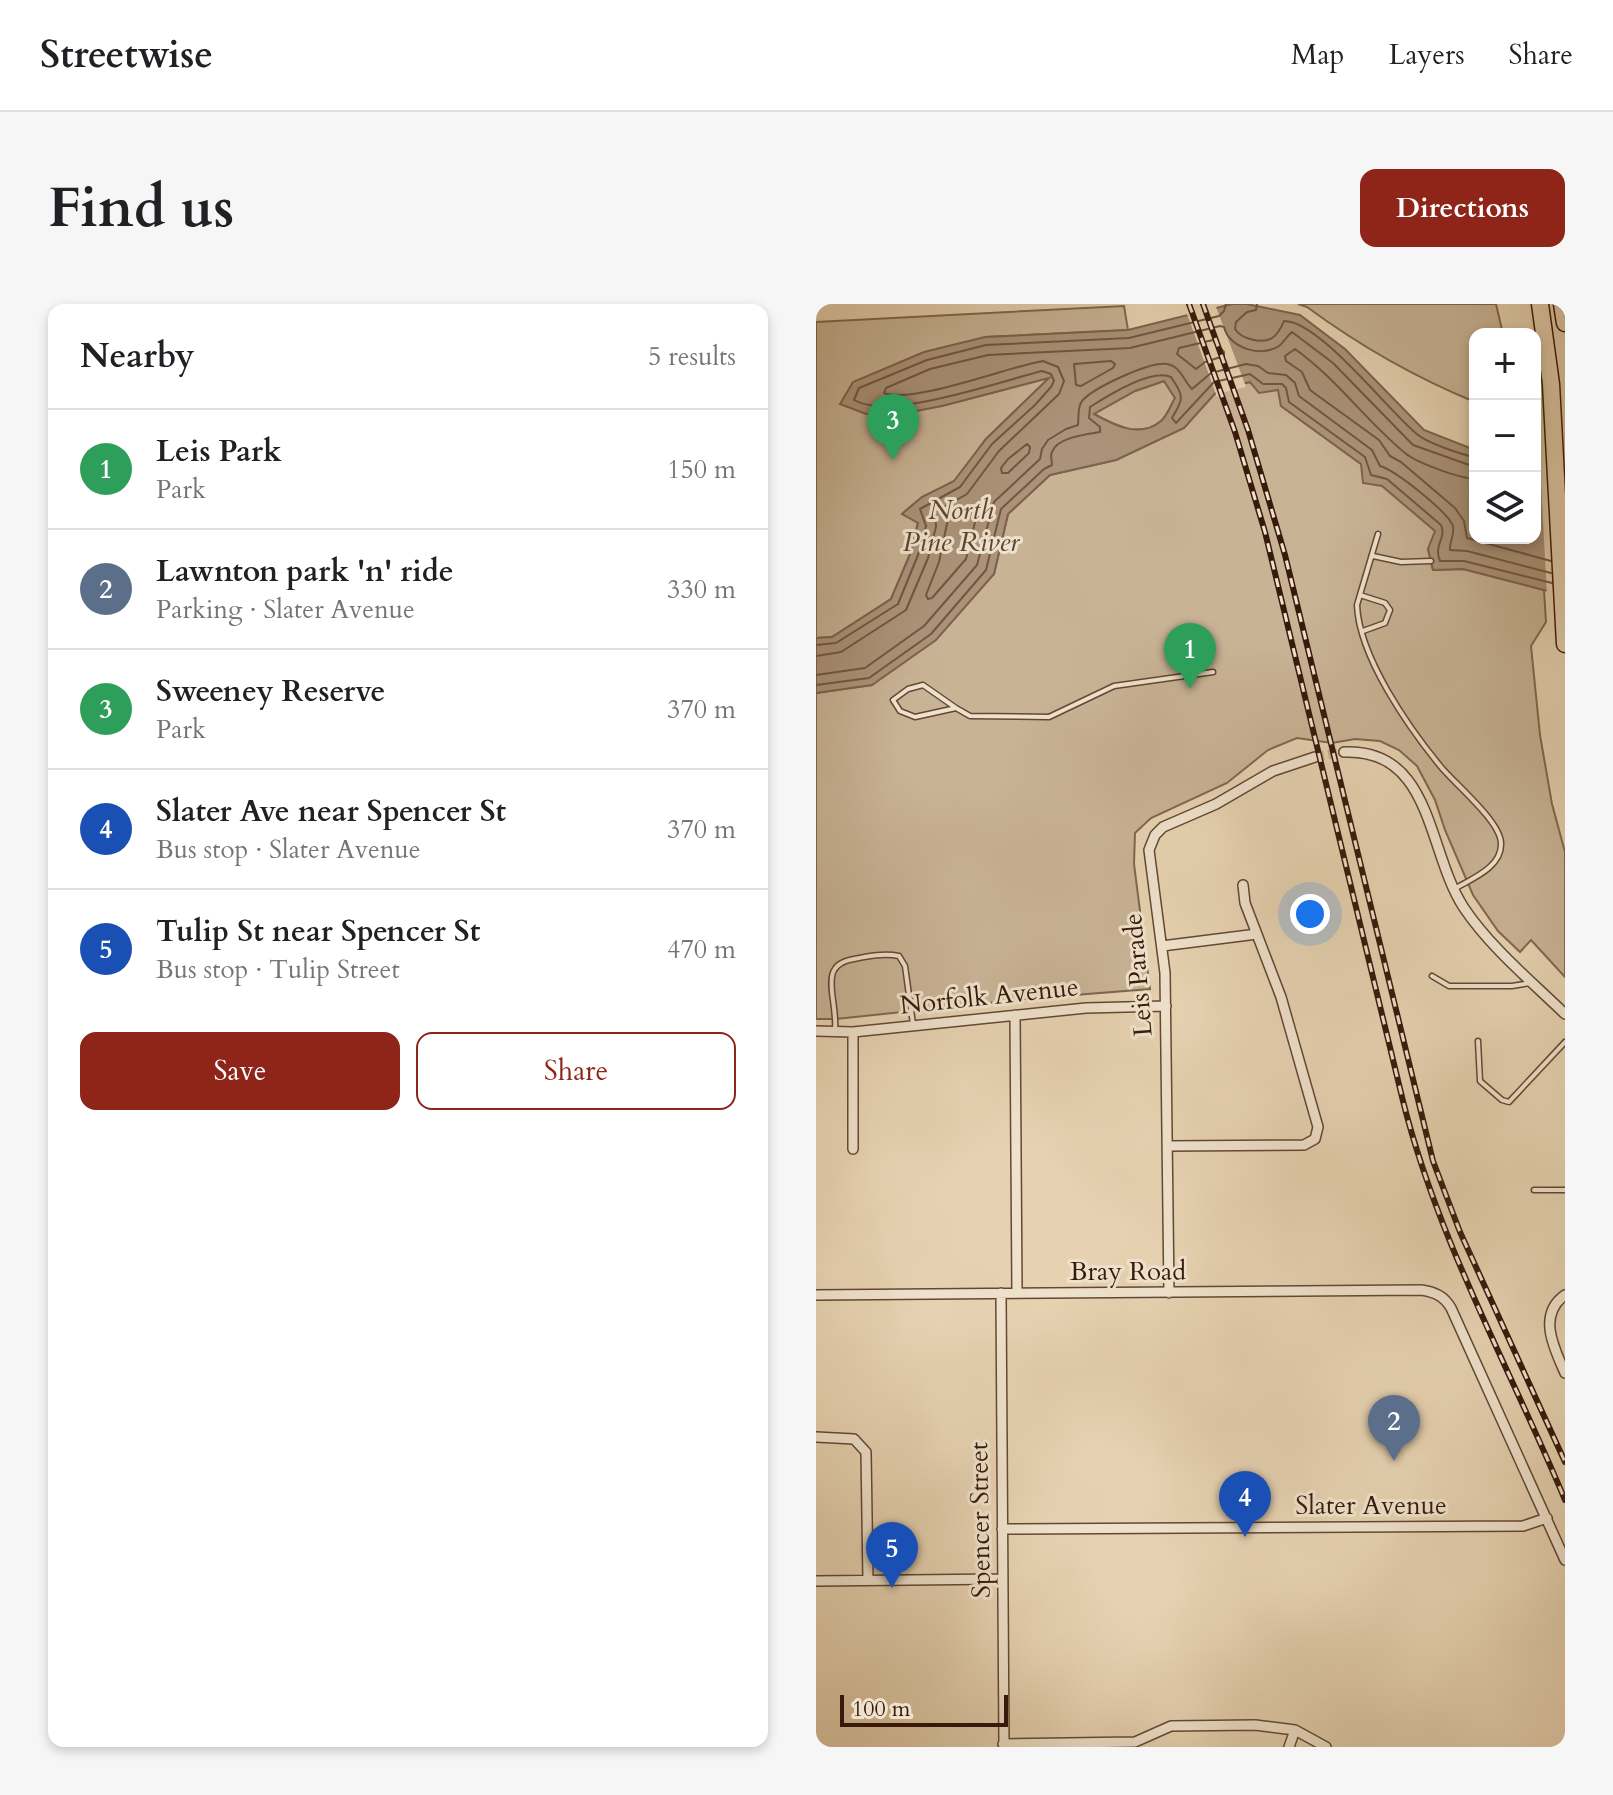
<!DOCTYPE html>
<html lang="en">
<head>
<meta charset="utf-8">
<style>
  :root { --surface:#fff; --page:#f6f6f6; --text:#202124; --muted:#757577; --line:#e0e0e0; --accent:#8f2418 }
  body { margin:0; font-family:Cardo,serif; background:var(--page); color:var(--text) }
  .controls { position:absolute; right:24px; top:24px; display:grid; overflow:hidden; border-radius:16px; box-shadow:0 4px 12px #0003 }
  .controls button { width:72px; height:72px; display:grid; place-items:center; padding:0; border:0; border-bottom:2px solid var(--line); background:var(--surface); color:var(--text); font:40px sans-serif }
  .scale { position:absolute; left:24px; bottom:20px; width:168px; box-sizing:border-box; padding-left:8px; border:4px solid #38190b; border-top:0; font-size:22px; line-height:28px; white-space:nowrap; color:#38190b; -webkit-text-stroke:6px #efe2cc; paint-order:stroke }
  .you { position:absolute; left:494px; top:610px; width:28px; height:28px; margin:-20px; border:6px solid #fff; border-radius:50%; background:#1a73e8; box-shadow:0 0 0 12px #1a73e833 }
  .badge { display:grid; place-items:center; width:52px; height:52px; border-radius:50%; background:var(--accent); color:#fff; font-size:26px; font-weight:700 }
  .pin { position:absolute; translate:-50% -66px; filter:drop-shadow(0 2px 4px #0008) }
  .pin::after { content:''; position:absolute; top:42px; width:28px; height:24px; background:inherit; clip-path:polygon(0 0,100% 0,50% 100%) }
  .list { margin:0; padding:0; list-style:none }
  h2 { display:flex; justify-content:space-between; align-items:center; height:104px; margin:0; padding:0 32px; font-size:34px }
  h2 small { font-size:26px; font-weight:400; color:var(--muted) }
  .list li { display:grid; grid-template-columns:52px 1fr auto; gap:24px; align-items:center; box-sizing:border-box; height:120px; padding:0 32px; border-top:2px solid var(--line) }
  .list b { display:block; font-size:30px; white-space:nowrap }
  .list p { margin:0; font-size:26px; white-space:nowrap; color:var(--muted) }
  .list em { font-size:26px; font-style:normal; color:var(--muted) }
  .actions { display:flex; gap:16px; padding:24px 32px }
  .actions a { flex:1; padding:18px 0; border:2px solid var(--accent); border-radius:16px; text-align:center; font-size:28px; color:var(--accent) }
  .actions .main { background:var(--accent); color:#fff }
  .icon { flex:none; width:44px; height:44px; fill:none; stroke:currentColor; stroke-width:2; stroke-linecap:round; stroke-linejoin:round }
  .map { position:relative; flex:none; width:749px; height:1443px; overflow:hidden; border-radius:16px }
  header { display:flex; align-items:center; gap:48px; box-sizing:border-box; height:112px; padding:0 40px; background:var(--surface); border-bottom:2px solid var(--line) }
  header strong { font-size:38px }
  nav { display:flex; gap:44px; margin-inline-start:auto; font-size:28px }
  .intro { display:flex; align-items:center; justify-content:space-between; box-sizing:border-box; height:192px; padding:0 48px }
  h1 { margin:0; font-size:56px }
  .button { padding:20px 36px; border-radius:16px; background:var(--accent); color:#fff; font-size:28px; font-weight:700 }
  main { display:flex; gap:48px; padding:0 48px }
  aside { flex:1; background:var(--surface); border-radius:16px; box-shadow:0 4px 12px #0003 }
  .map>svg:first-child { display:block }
  .green { fill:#c8b395; stroke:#806650; stroke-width:2 }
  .water { fill:#ab9379; stroke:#7d624d; stroke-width:2; fill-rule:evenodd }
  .pier { fill:#e6d2b1 }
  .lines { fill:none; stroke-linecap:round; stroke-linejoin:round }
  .shore { stroke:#725642; stroke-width:2 }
  .street-tunnel { stroke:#c3ad90; stroke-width:9; stroke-dasharray:9 4.5; stroke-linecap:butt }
  .lane-casing { stroke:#644734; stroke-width:7 }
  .street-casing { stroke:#644734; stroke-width:12 }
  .highway-casing { stroke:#38190b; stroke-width:19 }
  .lane { stroke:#efe2cc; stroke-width:4 }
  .street { stroke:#efe2cc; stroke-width:9 }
  .highway { stroke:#e6d2b1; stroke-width:16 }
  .rail-casing { stroke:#38190b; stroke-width:6 }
  .rail { stroke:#efe2cc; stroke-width:3; stroke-dasharray:9; stroke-linecap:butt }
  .labels { text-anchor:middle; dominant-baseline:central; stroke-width:6; stroke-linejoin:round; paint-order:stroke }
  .street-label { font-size:26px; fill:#38190b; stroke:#efe2cc }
  .water-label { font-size:28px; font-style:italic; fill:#604432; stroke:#efe2cc }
</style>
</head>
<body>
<header>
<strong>Streetwise</strong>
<nav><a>Map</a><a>Layers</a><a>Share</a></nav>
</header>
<div class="intro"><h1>Find us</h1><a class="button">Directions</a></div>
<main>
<aside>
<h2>Nearby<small>5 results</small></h2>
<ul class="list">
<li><span class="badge" style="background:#2e9e5b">1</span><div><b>Leis Park</b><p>Park</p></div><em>150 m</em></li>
<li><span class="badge" style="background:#5c6f8a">2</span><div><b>Lawnton park 'n' ride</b><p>Parking · Slater Avenue</p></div><em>330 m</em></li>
<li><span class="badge" style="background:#2e9e5b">3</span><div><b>Sweeney Reserve</b><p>Park</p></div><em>370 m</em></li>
<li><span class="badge" style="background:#1a4fb4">4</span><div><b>Slater Ave near Spencer St</b><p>Bus stop · Slater Avenue</p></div><em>370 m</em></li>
<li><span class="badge" style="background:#1a4fb4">5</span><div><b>Tulip St near Spencer St</b><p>Bus stop · Tulip Street</p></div><em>470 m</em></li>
</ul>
<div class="actions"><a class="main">Save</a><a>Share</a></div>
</aside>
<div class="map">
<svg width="749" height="1443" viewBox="0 0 749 1443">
  <rect width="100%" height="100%" fill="#e6d2b1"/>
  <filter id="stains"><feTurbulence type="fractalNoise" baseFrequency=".0025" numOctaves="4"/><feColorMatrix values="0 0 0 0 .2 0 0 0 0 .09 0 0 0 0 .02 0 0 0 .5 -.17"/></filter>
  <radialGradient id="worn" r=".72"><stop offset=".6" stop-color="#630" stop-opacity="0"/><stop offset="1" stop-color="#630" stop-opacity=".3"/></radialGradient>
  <path class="green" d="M482,0H680L687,30H659V98C598,73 544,42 491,3Z
    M308,2L312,26L169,33L126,102L234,73L170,135L138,178L106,193L87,209L102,218L95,248L75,295L16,333L0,334V18Z
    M348,77L359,94C355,101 351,112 345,117C324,135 298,121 278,110L319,87Z
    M435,78L463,86L465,102L545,160L620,227L612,245L617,266L647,265L728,286L730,318L715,342L724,431L736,500L749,548V673L715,636L704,648L682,627L657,591L629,526L619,496L601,462L583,446L564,437L539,435L516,439L481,434L452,446L411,479L335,514L319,529L318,560L334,685L208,695L20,715H0V389L56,381L178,270L192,210L234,171L300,156L368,124L403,85Z"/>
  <path class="water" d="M416,0H431L484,11L529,45L608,126L659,146V234H719V163L749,170V289L728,286L647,265L617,266L612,245L619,227L566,182L547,179L545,160L465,102L462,86L443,89L434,78L403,85L368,124L300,156L234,171L192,210L178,270L120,336L56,381L0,389V334L16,333L75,295L95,248L102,219L86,210L106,193L138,177L170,135L233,74L126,102L90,109L50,110L24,100L37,78L108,48L169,33L312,26ZM348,77L359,94C355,101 351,112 345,117C324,135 298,121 278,110L319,87Z"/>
  <path class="pier" d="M399,0L430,83L405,89L401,93L370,7Z
    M724,161L747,166L749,293L731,291Z"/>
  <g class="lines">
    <path class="shore" d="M441,0L440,6L431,8L420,18L419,25C425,35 446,40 456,34C462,30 466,22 468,17C504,17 572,107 602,131C612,139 646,151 659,153
      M397,36L408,48V52L389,58L380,65L361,50L363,44Z
      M295,57L299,60L297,64L265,82L260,81L258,60Z
      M211,140L214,143L213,149L192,169H186L185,164L192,155Z
      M659,175C643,174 601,159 589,149C550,117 521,75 479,45L469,52L470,57L486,68L494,86L563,136L574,152L585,158L639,204L648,217L651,234L735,257
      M156,202H160L162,206L150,255L116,294L112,295L110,291L123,258L132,215Z
      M0,341L20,339L82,300L102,251L110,222L104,205L144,183L176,140L219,101L235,83L238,77L235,70L226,67C185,77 73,117 38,96L43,84L111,56L170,41L313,34L403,12L408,7L410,0
      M0,352L25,348L90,306L112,254L120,223L119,208L151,190L183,147L243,90L248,77L242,63L227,57C191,63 98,100 68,89L70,84L114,65L172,51L314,44L404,22L408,23C413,44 445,54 463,42C468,38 471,32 476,28L517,59L597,141L659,163
      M0,371L49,364L108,322L161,261L178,198L224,155L226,145L232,136L250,125L262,121C263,113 261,104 266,97C277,84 334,57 351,60C365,62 368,78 376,85L395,69L430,60L442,62L452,69L470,71L479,79L483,92L556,146L564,162C579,166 632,208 637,222C639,231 633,238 634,246L651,247L735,269
      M0,381L53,374L115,330L170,266L185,205L228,165L236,161C236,157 234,152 236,148C241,133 272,130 284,128V123L273,114L274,103C291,92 336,64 355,73C368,93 368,93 356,114L360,119L398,78L434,70L447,80H466L470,84L473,98L549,153L555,171L571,175L625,221C631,234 617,241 624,257H648L736,279"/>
    <path class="street-tunnel" d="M499,453L528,448"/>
    <defs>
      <path id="lane" d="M562,230L541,301C543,353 593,424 625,463C640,481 684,517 685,539C686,563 657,574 640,584
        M557,252L585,258L615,257
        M544,291L569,299L574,306L569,319L547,327
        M140,404L107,381L92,385L77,396L84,407L99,413L140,404L154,412L233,413L298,382L397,368
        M616,672L633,682H696L714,679
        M19,727C22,694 0,661 38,655C53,652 68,649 83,652L89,662L97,720
        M662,737L664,777L686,796L693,798L749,738
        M718,886H749"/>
      <path id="street" d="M528,448C617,444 611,548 648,604C675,644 714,676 749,710
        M346,642L441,630
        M199,711L201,989
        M0,727L37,728L270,704L350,702
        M37,728V845
        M352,842L488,841L499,835L502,823L465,693L429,599L427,581
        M185,989L188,1443
        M353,989L349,669L333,546L339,531L347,523L400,500L457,467L499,453
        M0,991L605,986C619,988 628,992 635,1004L749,1256
        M749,991C721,1011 738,1044 749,1069
        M0,1133L38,1135L50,1148L52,1276
        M186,1225L707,1222L731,1214
        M0,1277L187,1275
        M187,1440L319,1438L355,1422L439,1421L479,1426L510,1443
        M473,1443L479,1426"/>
      <path id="highway" d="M724,0L735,80L749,340
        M746,0L749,19"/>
    </defs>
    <use href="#lane" class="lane-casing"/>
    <use href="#street" class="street-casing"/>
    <use href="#highway" class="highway-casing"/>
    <use href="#lane" class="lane"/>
    <use href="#street" class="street"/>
    <use href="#highway" class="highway"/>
    <defs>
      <path id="rail" d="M373,0L419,128L449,228L587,797C622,937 694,1064 749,1196
        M387,0L432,126L469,251L617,857L644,928L749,1158"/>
    </defs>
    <use href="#rail" class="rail-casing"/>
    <use href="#rail" class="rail"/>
  </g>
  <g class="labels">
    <g class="street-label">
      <text transform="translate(322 671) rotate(-95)">Leis Parade</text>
      <text transform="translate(173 692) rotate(-6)">Norfolk Avenue</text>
      <text x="312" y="967">Bray Road</text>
      <text x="555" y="1201">Slater Avenue</text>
      <text transform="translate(164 1216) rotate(-91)">Spencer Street</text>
    </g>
    <g class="water-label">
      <text x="145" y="206">North<tspan x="145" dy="32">Pine River</tspan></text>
    </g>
  </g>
  <rect width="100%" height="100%" filter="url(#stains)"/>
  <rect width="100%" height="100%" fill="url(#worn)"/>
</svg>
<div class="controls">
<button>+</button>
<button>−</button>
<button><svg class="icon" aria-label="layers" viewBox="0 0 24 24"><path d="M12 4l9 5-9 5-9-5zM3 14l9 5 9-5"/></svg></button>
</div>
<div class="scale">100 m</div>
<div class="you"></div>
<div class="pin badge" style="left:374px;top:385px;background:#2e9e5b">1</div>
<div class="pin badge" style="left:578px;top:1157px;background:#5c6f8a">2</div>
<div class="pin badge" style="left:77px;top:156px;background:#2e9e5b">3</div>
<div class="pin badge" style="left:429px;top:1233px;background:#1a4fb4">4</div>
<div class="pin badge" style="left:76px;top:1284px;background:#1a4fb4">5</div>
</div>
</main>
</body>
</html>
